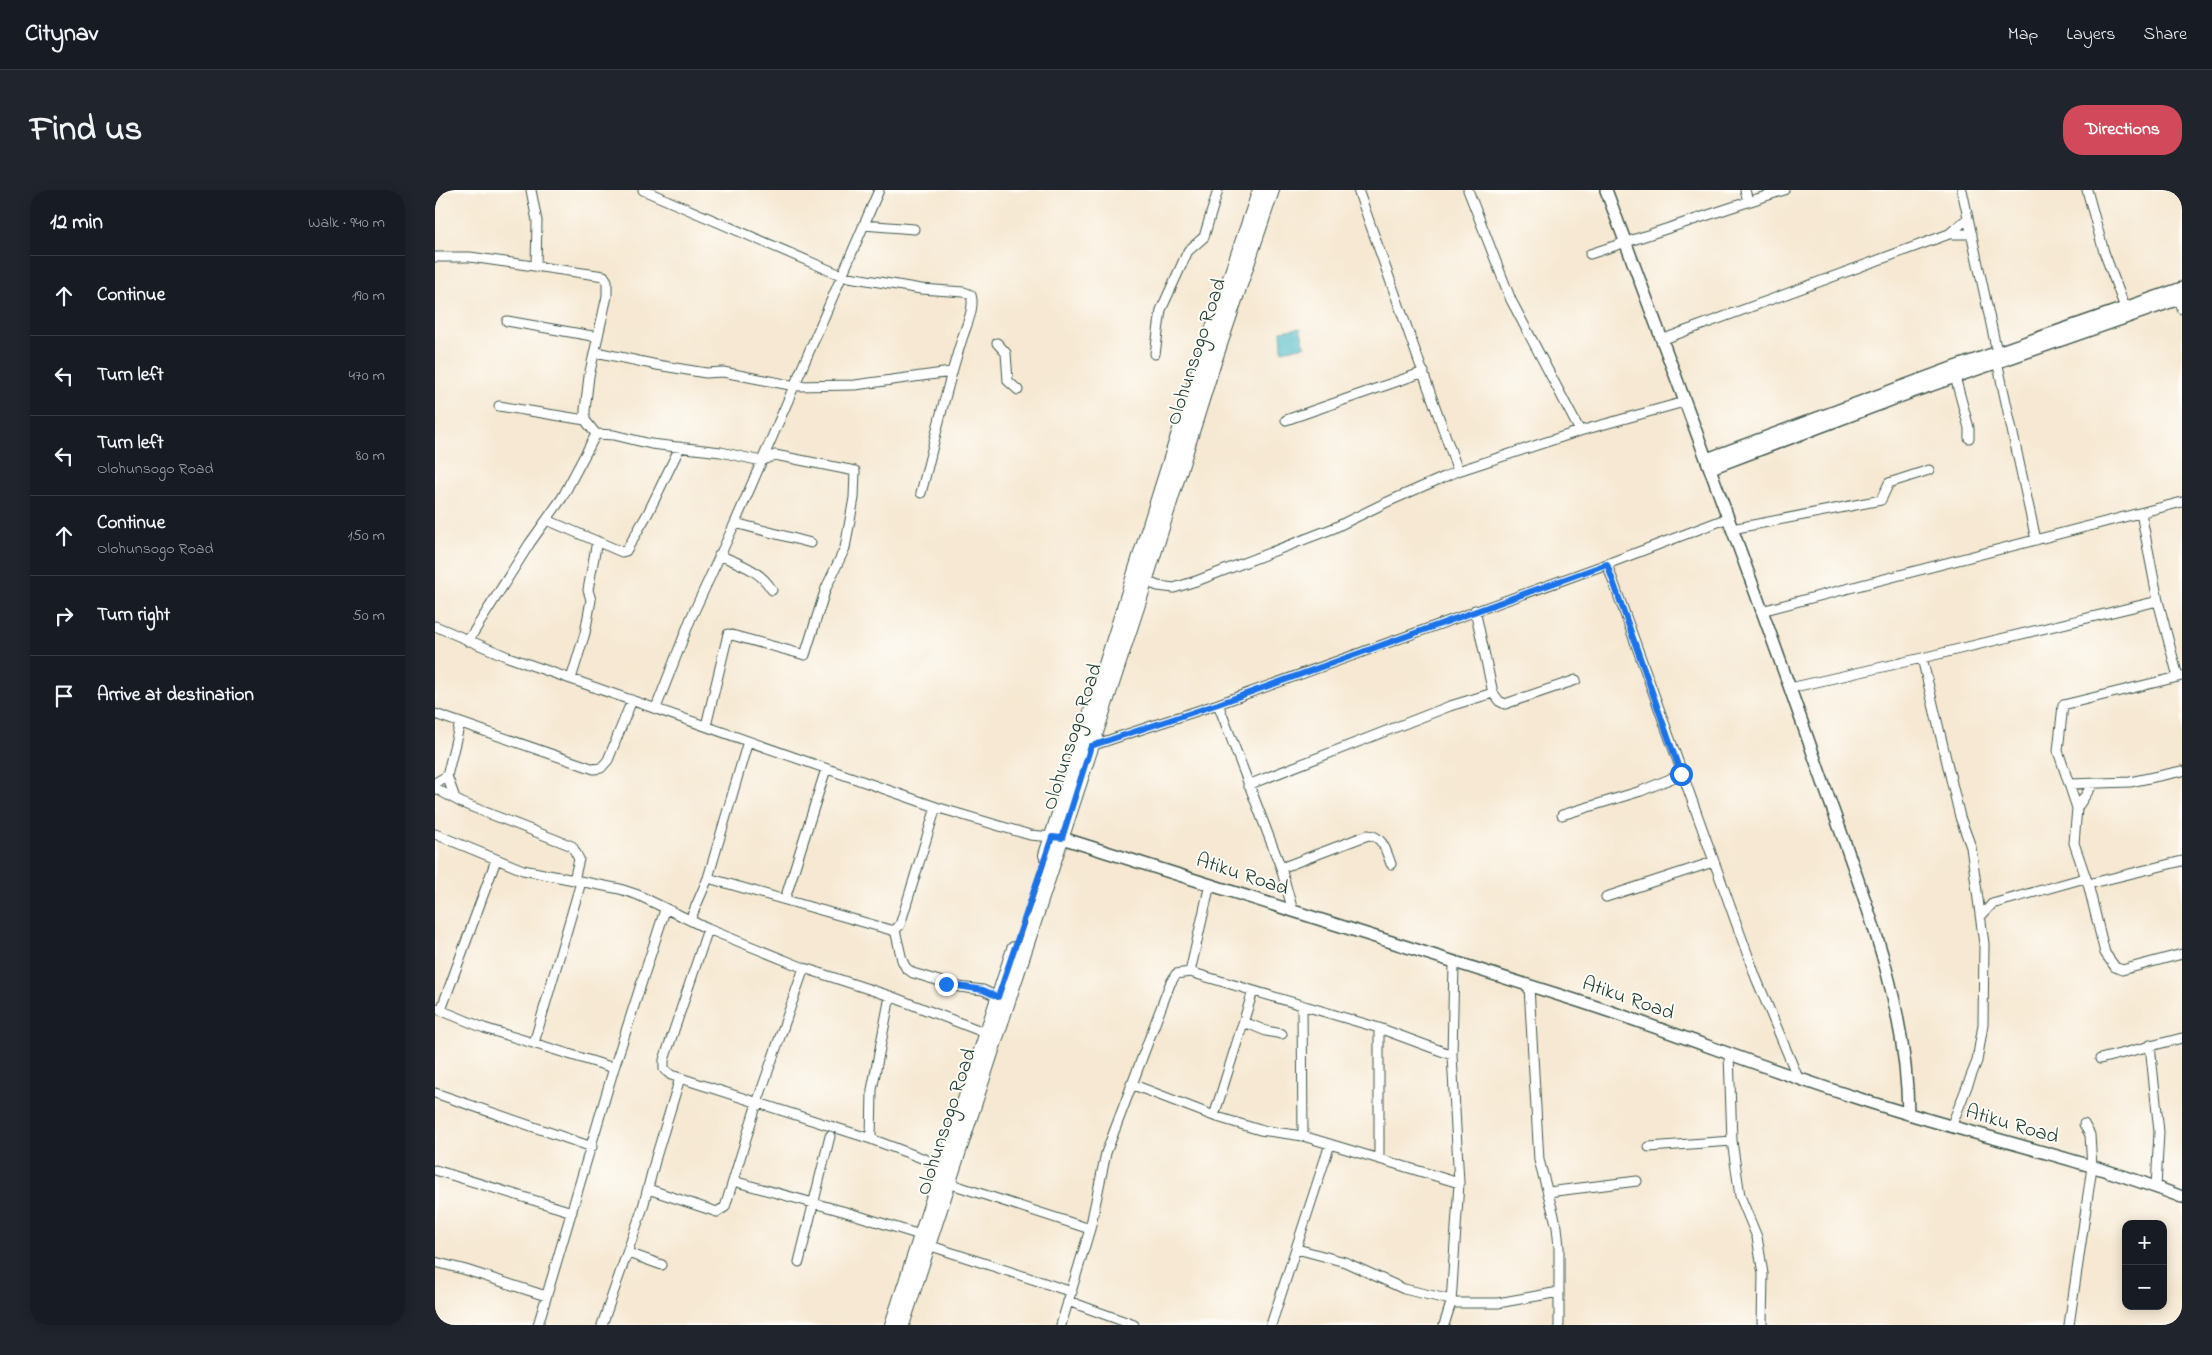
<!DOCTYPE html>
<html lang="en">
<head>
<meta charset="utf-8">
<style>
  :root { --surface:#171b24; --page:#20242c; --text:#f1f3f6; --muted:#9ea1a6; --line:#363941; --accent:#d1495b }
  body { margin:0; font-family:"Indie Flower",sans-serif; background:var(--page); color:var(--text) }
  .controls { position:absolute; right:15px; bottom:15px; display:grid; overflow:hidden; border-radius:10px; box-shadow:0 2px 12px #0003 }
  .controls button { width:45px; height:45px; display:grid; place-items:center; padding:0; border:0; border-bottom:1px solid var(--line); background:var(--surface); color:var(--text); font:25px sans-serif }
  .stop { position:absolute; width:15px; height:15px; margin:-11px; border:4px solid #1a73e8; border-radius:50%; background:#fff }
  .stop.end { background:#1a73e8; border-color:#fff; box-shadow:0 1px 5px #0008 }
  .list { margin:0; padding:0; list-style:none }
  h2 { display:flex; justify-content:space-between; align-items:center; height:65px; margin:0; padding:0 20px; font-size:21px }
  h2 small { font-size:16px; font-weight:400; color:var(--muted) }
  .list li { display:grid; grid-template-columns:32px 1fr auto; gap:15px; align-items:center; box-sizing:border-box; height:80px; padding:0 20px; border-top:1px solid var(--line) }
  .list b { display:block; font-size:19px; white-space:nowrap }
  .list p { margin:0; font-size:16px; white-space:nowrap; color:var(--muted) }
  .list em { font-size:16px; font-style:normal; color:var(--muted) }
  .icon { flex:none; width:28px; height:28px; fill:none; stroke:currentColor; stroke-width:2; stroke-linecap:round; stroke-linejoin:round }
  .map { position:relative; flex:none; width:1747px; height:1135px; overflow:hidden; border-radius:20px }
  header { display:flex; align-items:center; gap:30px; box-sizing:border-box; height:70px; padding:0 25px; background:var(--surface); border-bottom:1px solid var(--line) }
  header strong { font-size:24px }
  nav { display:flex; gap:28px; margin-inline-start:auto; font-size:18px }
  .intro { display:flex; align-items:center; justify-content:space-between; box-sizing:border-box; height:120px; padding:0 30px }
  h1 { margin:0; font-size:35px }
  .button { padding:12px 22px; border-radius:20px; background:var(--accent); color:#fff; font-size:18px; font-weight:700 }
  main { display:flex; gap:30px; padding:0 30px }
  aside { flex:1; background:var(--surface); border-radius:20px; box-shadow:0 2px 12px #0003 }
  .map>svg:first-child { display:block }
  .water { fill:#4cb9c6; stroke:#367b7d }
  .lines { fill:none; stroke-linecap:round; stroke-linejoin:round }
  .minor-casing { stroke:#3f574c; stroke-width:11 }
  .tertiary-casing { stroke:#3f574c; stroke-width:14 }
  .primary-casing { stroke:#3f574c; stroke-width:16 }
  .minor { stroke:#fff; stroke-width:9 }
  .tertiary { stroke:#fff; stroke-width:11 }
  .primary { stroke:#fff; stroke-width:14 }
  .route { stroke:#1a73e8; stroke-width:6 }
  .labels { text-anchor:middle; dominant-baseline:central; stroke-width:4; stroke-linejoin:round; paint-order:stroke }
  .street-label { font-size:21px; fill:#1f3d34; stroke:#fdfcf7 }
</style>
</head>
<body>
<header>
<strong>Citynav</strong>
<nav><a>Map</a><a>Layers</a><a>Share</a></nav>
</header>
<div class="intro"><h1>Find us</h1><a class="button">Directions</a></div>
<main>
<aside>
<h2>12 min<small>Walk · 940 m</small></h2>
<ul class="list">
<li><svg class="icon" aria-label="ahead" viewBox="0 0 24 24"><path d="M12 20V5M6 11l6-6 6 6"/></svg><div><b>Continue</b></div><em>190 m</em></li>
<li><svg class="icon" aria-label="left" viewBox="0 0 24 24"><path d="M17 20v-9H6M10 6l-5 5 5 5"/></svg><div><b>Turn left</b></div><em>470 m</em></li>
<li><svg class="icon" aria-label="left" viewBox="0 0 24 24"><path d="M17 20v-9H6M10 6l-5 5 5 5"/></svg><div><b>Turn left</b><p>Olohunsogo Road</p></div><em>80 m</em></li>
<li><svg class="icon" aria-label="ahead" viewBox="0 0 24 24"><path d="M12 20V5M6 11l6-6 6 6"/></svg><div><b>Continue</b><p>Olohunsogo Road</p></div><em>150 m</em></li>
<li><svg class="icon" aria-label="right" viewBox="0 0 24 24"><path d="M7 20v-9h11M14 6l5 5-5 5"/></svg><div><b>Turn right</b></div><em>50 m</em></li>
<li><svg class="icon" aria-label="arrive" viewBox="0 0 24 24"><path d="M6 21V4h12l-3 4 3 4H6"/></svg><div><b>Arrive at destination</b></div></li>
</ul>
</aside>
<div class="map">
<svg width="1747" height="1135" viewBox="0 0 1747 1135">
  <rect width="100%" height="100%" fill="#fdfcf7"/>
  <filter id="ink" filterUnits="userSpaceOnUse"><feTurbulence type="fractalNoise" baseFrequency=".02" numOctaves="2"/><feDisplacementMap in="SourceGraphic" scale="10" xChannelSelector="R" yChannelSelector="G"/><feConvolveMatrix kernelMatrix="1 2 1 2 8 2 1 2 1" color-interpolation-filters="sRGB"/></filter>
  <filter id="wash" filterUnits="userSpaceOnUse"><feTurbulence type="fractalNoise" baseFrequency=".0096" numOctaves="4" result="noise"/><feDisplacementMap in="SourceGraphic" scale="20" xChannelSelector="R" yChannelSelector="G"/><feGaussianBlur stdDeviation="1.12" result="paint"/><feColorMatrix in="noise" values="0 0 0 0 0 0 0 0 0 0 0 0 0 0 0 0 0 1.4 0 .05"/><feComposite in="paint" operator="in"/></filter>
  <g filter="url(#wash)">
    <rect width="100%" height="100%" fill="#f6e8d2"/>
    <path class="water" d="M865,138L870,156L847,161L846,141Z"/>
  </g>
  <g filter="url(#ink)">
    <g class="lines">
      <defs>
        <path id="minor" d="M96,0L102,31L101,76
          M208,0L408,86L486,99L529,102L536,105C540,117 532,134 528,146C511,197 500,250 486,303
          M923,0L1023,281
          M1033,0L1076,110L1145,241
          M1310,0L1313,11
          M1527,0L1562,162
          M1652,0L1669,62L1692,123
          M428,35L479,39
          M1514,44L1532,29
          M1155,64L1349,0
          M0,67H35L169,86L172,91V106L154,186L150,220V230L161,244L179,245L216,254L286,262L326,271L340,265L420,281L419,308L410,358L391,398L370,465L293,444L271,536
          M1745,108L1747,119
          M72,131L163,147
          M1226,150L1514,44H1537
          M562,153L571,163L573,191L583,200
          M161,162L222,175L271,183L288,182L360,196L420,195L516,182
          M720,164L726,120L753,61L769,47L783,0
          M1562,171L1601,350
          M1520,187L1534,238V248
          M64,216L150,230
          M851,230L989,182
          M1706,323L1723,411L1743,487
          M112,330L187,362L191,361L213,323L245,257
          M300,333L376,353
          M1297,339L1446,310L1454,293L1494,280
          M284,365C305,374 325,380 337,400
          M1172,374L1321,788L1363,888
          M710,391L723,396L739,398L764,390L899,338L950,313L1023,281L1145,241L1249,212
          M1040,420L1058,503
          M1326,421L1747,312
          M0,436L73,467L501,617L595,645L617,647
          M33,451L95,353L127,308L161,244
          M1487,468L1525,627L1536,657L1549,754L1548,835L1542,871L1516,937
          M136,489L150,443L156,410L153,400L162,351
          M1355,498L1487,468L1723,411
          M783,514L846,678L858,721
          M221,518L256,428L300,333L444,0
          M0,524L159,579L166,578L173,570L197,510
          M656,556L783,514L1172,374L1293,328
          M0,593L12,586
          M1634,594L1695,592L1747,581
          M1658,594L1642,618L1639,653L1653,694L1670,763L1680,777L1687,780L1747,764
          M813,595L1015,516L1058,503L1064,511L1070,514L1141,490
          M0,598L27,613L137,656L144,669L139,690
          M20,608L12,586L25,533
          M1642,618L1623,561L1628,515L1747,486
          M1127,625L1206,601L1247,584
          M0,644L88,680L185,699L203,705L273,739L369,778L455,806L551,843
          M846,678L933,645C948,646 951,661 956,674
          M273,688L456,740H460
          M1653,694L1747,671
          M1171,707L1278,672
          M350,709L391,579
          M1546,726L1557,714L1650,688
          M255,730L273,688L313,551
          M273,739L229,870V879L236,885L436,949L508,976
          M460,740L467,770L471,778L478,783L524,797L548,800L563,807
          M460,740L465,735L501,617
          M755,782L944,838L1017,865
          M1094,797L1104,970L1122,1037L1124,1057V1135
          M867,815L868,946
          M0,818L49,838L179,878
          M6,820L61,670
          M809,832L831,841L847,844
          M99,853L146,692
          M1715,855L1724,942L1721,997
          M1294,864L1297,951L1305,1006L1322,1047L1328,1084L1327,1135
          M1665,869L1747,848
          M696,894L779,926L825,940L868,946L1024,993
          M0,903L157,957
          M779,926L818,801
          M436,949L437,900L455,806
          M1214,957L1297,951
          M944,969V838
          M0,980L137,1022
          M298,991L411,1022L485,1045
          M513,993L655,1039
          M213,999L282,1022L290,1017L322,913L369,778
          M1113,1002L1202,991
          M493,1055L637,1102
          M862,1059L910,1072L969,1099L1016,1110
          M193,1063L227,1075
          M0,1072L31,1080L111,1106
          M364,1072L395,946
          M633,1111L699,1135
          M1016,1113H1063L1124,1102
          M103,1135L179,878L230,720
          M167,1135L208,1017L221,967L245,888
          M626,1135L655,1039L671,963L735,794L741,784L755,782L775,694
          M836,1135L895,954
          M1009,1135L1016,1113L1024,993L1017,865L1019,774
          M1634,1135L1657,977L1655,945L1649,934"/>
        <path id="tertiary" d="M1171,0C1242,191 1315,382 1382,575C1421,688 1472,803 1473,924
          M1272,269L1517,178L1747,98
          M1276,278L1477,202L1747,108
          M618,647L627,648C798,701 969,757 1140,810C1234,840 1325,877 1419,907C1527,943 1641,966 1747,1007"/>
        <path id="primary" d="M611,665L765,176L825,0
          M457,1135L579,759
          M467,1135L704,411L776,181L837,0"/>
      </defs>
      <use href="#minor" class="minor-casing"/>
      <use href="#tertiary" class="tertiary-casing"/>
      <use href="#primary" class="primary-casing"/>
      <use href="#minor" class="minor"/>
      <use href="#tertiary" class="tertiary"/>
      <use href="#primary" class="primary"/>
    </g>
  </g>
  <g class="lines" filter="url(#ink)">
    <path class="route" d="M511,794L548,800L563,807L617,647L627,648L656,556L783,514L1172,374L1246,584"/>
  </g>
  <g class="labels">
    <g class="street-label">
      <text transform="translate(762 162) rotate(-72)">Olohunsogo Road</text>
      <text transform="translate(638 547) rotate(-72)">Olohunsogo Road</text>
      <text transform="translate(807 685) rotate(18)">Atiku Road</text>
      <text transform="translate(1193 809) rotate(19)">Atiku Road</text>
      <text transform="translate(512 932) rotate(-72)">Olohunsogo Road</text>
      <text transform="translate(1577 935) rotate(16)">Atiku Road</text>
    </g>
  </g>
</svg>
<div class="controls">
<button>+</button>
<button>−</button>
</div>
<div class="stop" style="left:1246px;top:584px"></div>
<div class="stop end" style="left:511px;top:794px"></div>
</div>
</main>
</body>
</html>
